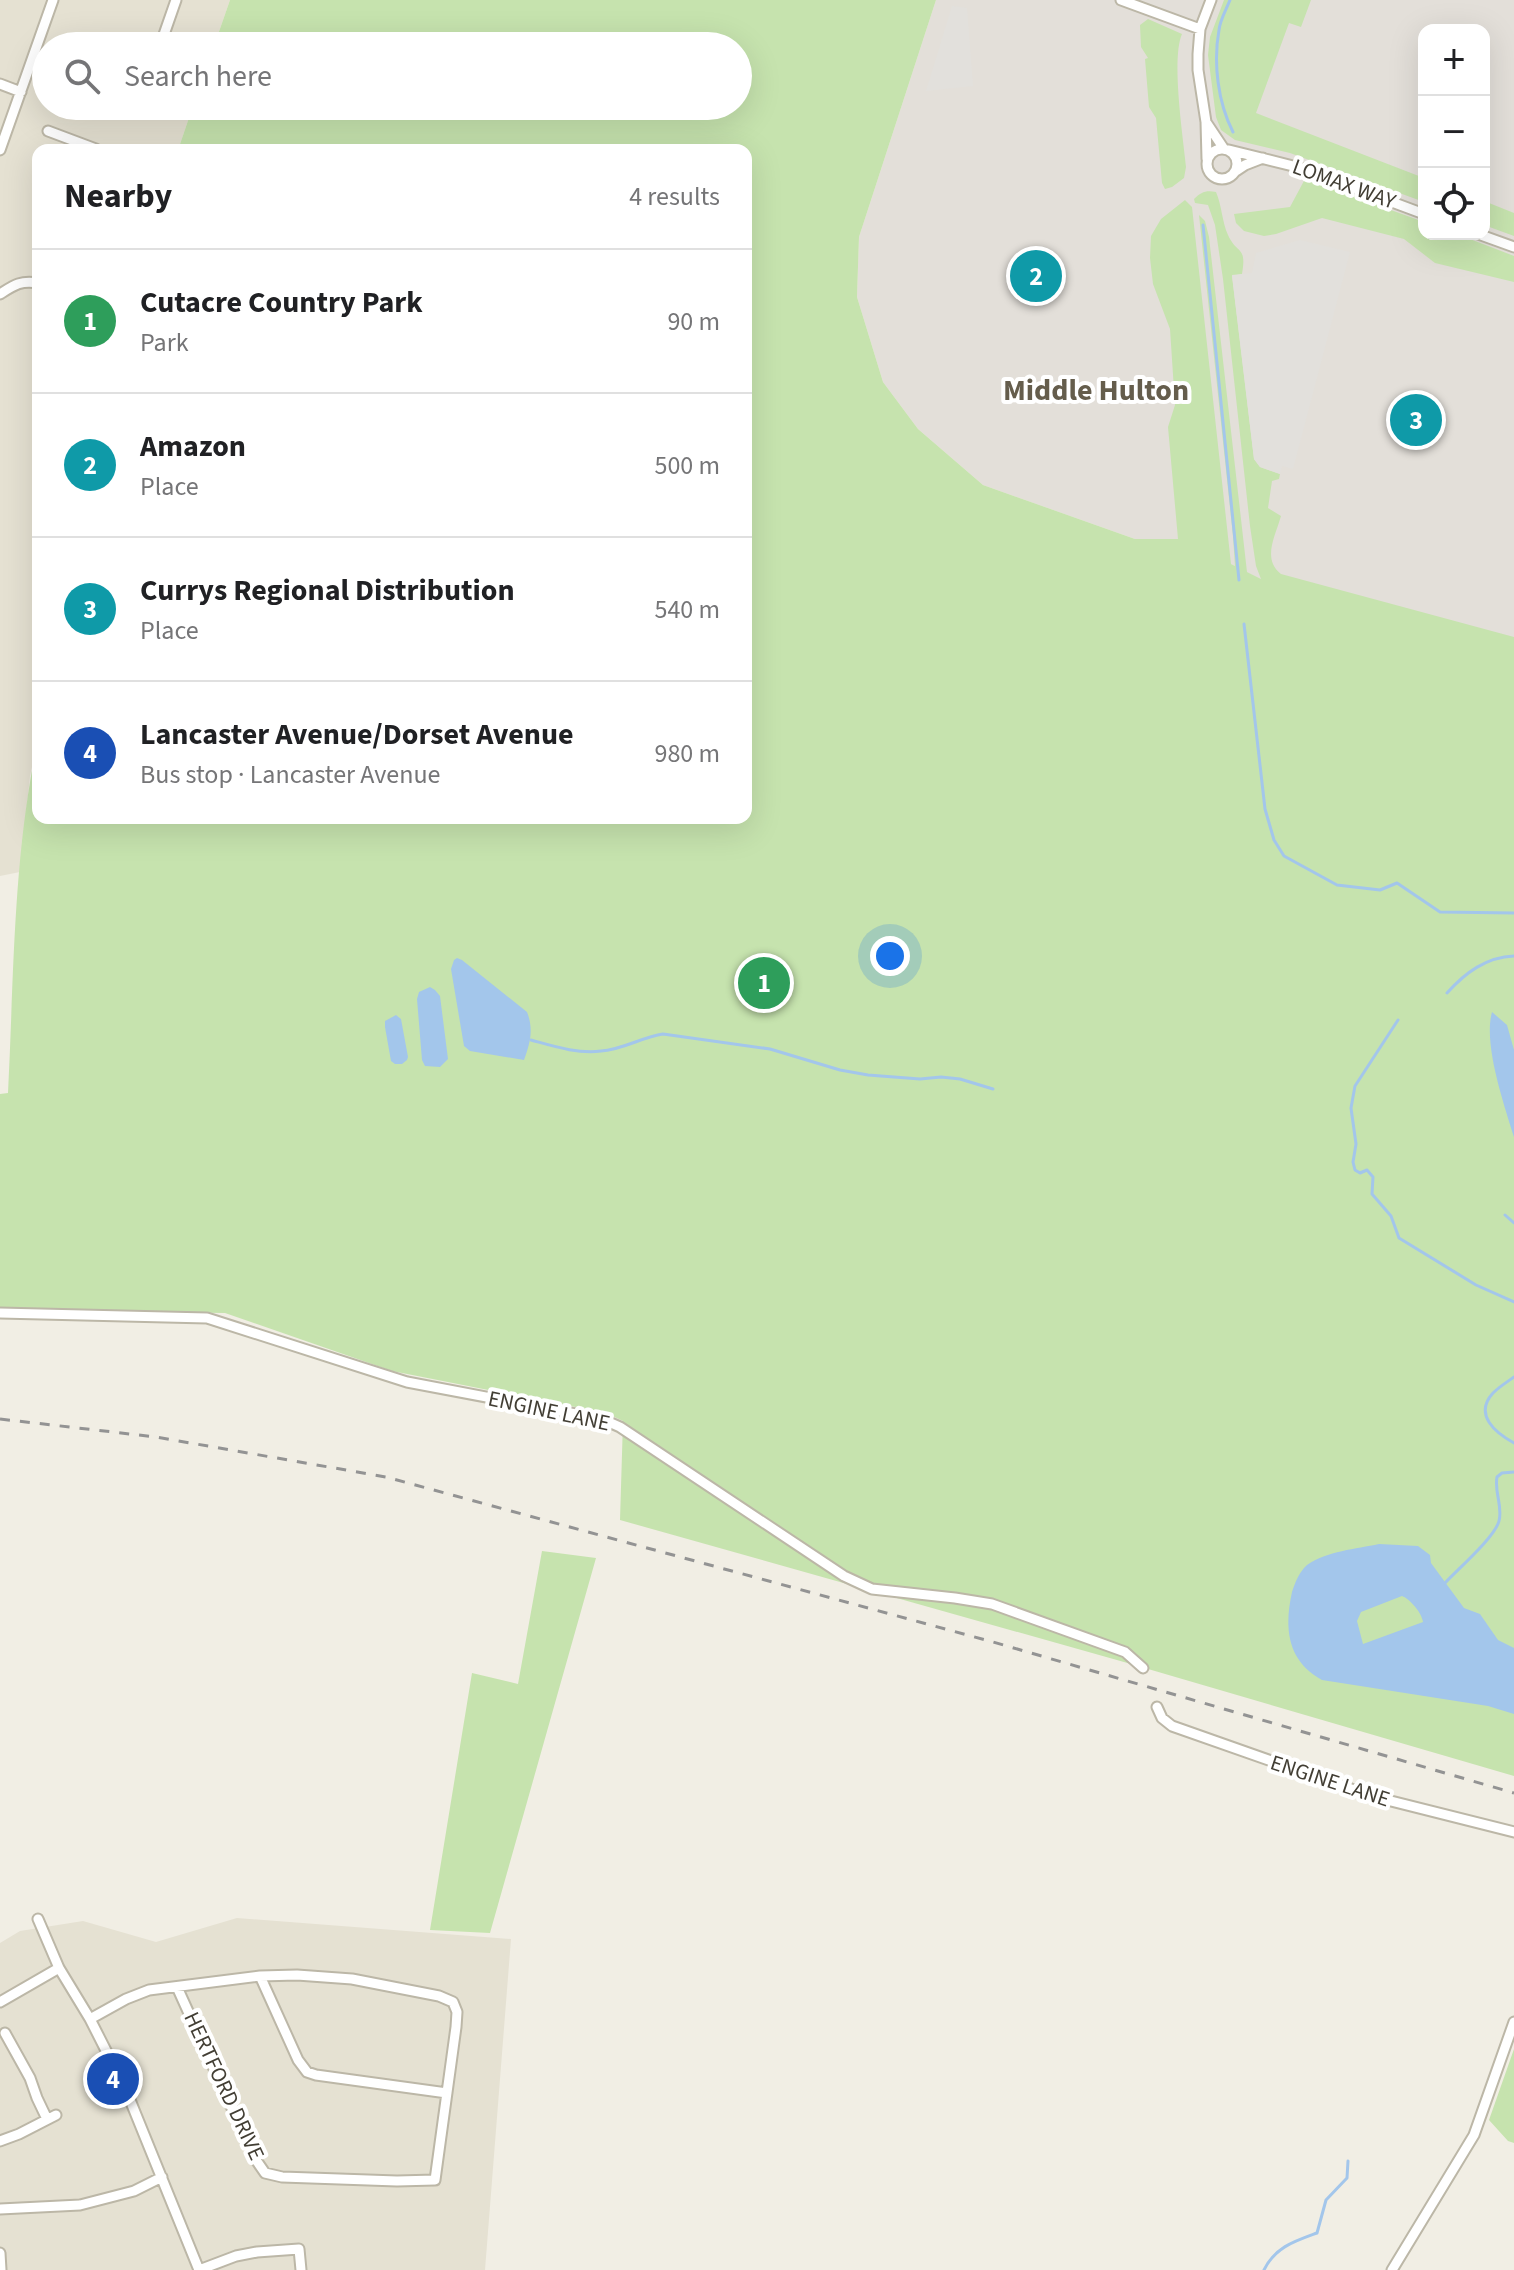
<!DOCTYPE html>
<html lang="en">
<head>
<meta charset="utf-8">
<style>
  :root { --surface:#fff; --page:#f2f2f2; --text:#202124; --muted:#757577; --line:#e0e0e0; --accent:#ed541e }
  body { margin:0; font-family:"Source Sans 3",sans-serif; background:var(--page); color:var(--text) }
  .controls { position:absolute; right:24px; top:24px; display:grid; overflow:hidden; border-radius:16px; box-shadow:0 8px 32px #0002 }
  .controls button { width:72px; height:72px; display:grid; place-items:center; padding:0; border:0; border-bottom:2px solid var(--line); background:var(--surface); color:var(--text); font:40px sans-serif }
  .you { position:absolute; left:890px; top:956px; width:28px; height:28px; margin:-20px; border:6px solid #fff; border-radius:50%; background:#1a73e8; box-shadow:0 0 0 12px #1a73e833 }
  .badge { display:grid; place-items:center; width:52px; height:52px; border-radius:50%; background:var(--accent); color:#fff; font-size:26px; font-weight:700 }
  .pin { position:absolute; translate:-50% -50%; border:4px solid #fff; box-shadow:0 2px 8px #0006 }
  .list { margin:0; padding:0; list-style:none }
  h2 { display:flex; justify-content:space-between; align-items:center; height:104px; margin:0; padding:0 32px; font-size:34px }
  h2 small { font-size:26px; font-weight:400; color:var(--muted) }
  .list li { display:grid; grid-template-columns:52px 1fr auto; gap:24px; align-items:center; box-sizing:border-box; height:144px; padding:0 32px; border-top:2px solid var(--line) }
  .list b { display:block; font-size:30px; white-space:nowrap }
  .list p { margin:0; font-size:26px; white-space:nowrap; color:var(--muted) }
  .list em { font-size:26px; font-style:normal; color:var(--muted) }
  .icon { flex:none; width:44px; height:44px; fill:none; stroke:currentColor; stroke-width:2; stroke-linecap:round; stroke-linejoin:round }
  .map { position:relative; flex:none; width:1514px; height:2270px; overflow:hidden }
  .search { position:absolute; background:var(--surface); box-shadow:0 8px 32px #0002; left:32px; top:32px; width:720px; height:88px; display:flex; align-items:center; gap:20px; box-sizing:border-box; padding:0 28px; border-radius:44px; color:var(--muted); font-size:30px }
  .panel { position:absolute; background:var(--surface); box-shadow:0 8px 32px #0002; left:32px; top:144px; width:720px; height:680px; border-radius:16px }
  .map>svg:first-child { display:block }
  .residential { fill:#e5e1d2 }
  .industrial { fill:#e3dfd9; fill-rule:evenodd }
  .green { fill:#c6e3ae }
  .parking { fill:#e2e0dc }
  .water { fill:#a3c6eb; fill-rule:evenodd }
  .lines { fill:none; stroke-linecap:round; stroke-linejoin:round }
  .stream { stroke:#a3c6eb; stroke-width:3 }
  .street-casing { stroke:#bcb7a7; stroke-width:13 }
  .street { stroke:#fff; stroke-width:9 }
  .rail { stroke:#939393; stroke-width:3; stroke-dasharray:10 10; stroke-linecap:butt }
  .labels { text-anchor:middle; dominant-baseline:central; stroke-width:8; stroke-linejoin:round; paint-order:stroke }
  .street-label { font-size:22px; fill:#423e34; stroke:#fff }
  .district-label { font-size:30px; font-weight:bold; fill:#655d4c; stroke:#fff }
</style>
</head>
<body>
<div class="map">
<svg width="1514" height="2270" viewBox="0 0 1514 2270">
  <rect width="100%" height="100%" fill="#f1eee4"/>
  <path class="residential" d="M0,0H230L214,46H46V106H193L178,150H38V740L30,776L20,872L0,876Z
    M237,1918L511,1939L485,2270H0V1943L20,1931L83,1921L156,1942Z"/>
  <path class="industrial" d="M936,0H1514V668L1262,580L1182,539H1135L983,485L918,429L883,382L857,297L859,237ZM1424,30H1484V234H1424Z"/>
  <path class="green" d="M230,0H936L859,237L857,297L883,382L918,429L983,485L1135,539H1178L1168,427L1175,405L1170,329L1153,284L1150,258L1151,236L1161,219L1185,200L1192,207L1231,564L1235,566L1233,536L1199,215L1205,221L1209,237L1247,572L1261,579L1256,566L1250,526L1223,279L1215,225L1208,205L1195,203L1194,199C1201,192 1206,190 1216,192C1222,206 1222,222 1228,235C1237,255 1247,245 1242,274L1232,276L1254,459L1260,467L1280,474L1279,479L1272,481L1268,508L1281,516C1275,537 1262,559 1281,574L1514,637V1776L1131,1664L620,1520L623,1421L606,1413L392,1371L225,1313L0,1310V1094L8,1093C14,976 13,855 38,740V818H746V150H178L193,106H738V46H214Z
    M1224,0H1311L1301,27L1289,23L1256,113L1424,178V202L1290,153L1235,140L1221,130L1216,117L1208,55L1210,37Z
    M1148,19L1182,34C1171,59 1183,136 1186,167L1184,178L1172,187L1165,189L1162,183L1156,118L1149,107L1145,59L1148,58L1141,47L1140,25Z
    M1305,179L1424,222V234H1457L1514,256V282L1435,263L1404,239L1322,218L1276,234L1264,236L1244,231L1236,223L1234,214L1290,207Z
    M1484,201L1514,213V236L1484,225Z
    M542,1551L596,1558L490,1933L430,1930L472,1673L518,1684Z
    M1514,2049V2143L1508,2141L1489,2120Z"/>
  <path class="parking" d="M952,6L967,8L973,86L926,91Z
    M1300,240L1350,252L1293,469L1282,466L1280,474L1260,467L1254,459L1232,275L1252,273L1256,253Z"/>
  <path class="water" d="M457,958L462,960L527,1012C534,1030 530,1043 524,1060L470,1051L464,1046L451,969L454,960Z
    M430,987L435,990L440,996L448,1059L440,1067L425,1066L422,1060L417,999L419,992Z
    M1492,1012L1507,1025L1514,1050V1137C1504,1104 1483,1044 1492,1012Z
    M396,1015L401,1019L408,1057L407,1060L402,1064H395L391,1061L385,1027V1021Z
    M1379,1544L1418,1546L1430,1555L1431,1563L1464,1608L1480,1614L1498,1640L1514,1648V1714L1488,1706L1322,1680C1287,1661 1284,1628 1292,1592C1295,1583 1299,1572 1307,1565C1327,1551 1356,1549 1379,1544ZM1402,1596C1410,1599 1422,1613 1423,1622L1363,1644L1357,1621L1361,1612Z"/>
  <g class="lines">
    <path class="stream" d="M1230,0C1226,10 1220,20 1219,30C1213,63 1218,103 1233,132
      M1203,225L1239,580
      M1244,624L1265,809L1274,840L1284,856L1337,885L1380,890L1397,883L1440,912L1514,913
      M1447,993C1465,973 1486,957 1514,956
      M1398,1020L1355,1086L1351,1108L1356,1144L1353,1162L1355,1170L1360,1173L1367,1170L1373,1177L1372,1194L1391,1216L1399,1238L1476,1285L1514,1302
      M531,1040C553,1046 577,1054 601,1051C622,1050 642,1037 663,1034L770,1049L840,1070L868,1075L920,1079L941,1077L960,1079L993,1089
      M1505,1215L1514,1223
      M1514,1377C1507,1382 1499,1387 1493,1393C1473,1415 1496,1433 1514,1443
      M1445,1583C1458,1569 1495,1537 1499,1521C1503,1506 1494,1492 1497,1477L1502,1473L1514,1472
      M1264,2270C1275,2247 1295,2241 1317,2233L1326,2200L1347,2178L1348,2161"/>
    <defs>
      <path id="street" d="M1121,0L1200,29
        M160,46L176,0
        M0,84L21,92
        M1206,122L1224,149
        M48,131L96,149
        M1207 164a15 15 0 1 1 30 0a15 15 0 1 1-30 0Z
        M0,150L53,0
        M1229,150L1301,168L1424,214
        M1207,159L1206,122L1198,70V54L1200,29L1211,0
        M1236,171L1245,165L1263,158
        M1478,234L1514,247
        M0,294C14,285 21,280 38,283
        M0,1313L207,1318L407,1382L602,1419L620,1427L844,1576L872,1589L955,1598L992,1604L1125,1652L1143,1668
        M1157,1707L1162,1718L1172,1726L1371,1796L1514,1832
        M38,1919L59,1968L90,2019L126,2090L199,2270L236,2256L257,2252L299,2249L301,2270
        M260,1976L298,2060L307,2072L316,2075L447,2093
        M0,2002L59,1968
        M90,2019L126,1999L149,1990L260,1976L297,1975L352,1979L439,1996L453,2002L457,2012L456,2027L435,2180L397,2181L282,2177L265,2173L254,2157L177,1987
        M5,2033L30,2078L37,2098L47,2119
        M0,2141L19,2134L56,2115
        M0,2209L80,2205L134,2191L162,2177
        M0,2253L1,2270
        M1392,2270L1474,2135L1514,2022"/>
    </defs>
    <use href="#street" class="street-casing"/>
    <use href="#street" class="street"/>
    <path class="rail" d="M0,1419L156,1437L386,1477L993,1642L1514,1793"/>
  </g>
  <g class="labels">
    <g class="street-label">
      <text transform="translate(1344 184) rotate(20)">LOMAX WAY</text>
      <text transform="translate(549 1411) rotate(12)">ENGINE LANE</text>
      <text transform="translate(1330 1781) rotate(18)">ENGINE LANE</text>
      <text transform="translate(224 2086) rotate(65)">HERTFORD DRIVE</text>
    </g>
    <g class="district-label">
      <text x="1096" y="390">Middle Hulton</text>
    </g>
  </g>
</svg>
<div class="controls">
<button>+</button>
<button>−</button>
<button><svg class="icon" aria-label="locate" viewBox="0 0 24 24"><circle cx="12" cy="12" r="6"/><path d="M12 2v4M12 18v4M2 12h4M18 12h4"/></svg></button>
</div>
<div class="you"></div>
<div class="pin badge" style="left:764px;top:983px;background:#2e9e5b">1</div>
<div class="pin badge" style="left:1036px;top:276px;background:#0f9aa8">2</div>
<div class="pin badge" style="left:1416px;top:420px;background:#0f9aa8">3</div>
<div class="pin badge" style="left:113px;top:2079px;background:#1a4fb4">4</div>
<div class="search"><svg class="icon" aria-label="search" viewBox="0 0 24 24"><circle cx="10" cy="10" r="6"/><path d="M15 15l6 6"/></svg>Search here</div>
<section class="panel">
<h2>Nearby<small>4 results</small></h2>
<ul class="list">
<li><span class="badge" style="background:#2e9e5b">1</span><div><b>Cutacre Country Park</b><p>Park</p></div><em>90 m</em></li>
<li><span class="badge" style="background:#0f9aa8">2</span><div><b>Amazon</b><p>Place</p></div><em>500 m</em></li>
<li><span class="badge" style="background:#0f9aa8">3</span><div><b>Currys Regional Distribution</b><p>Place</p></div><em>540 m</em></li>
<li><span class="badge" style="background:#1a4fb4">4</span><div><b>Lancaster Avenue/Dorset Avenue</b><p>Bus stop · Lancaster Avenue</p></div><em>980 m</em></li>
</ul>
</section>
</div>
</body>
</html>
